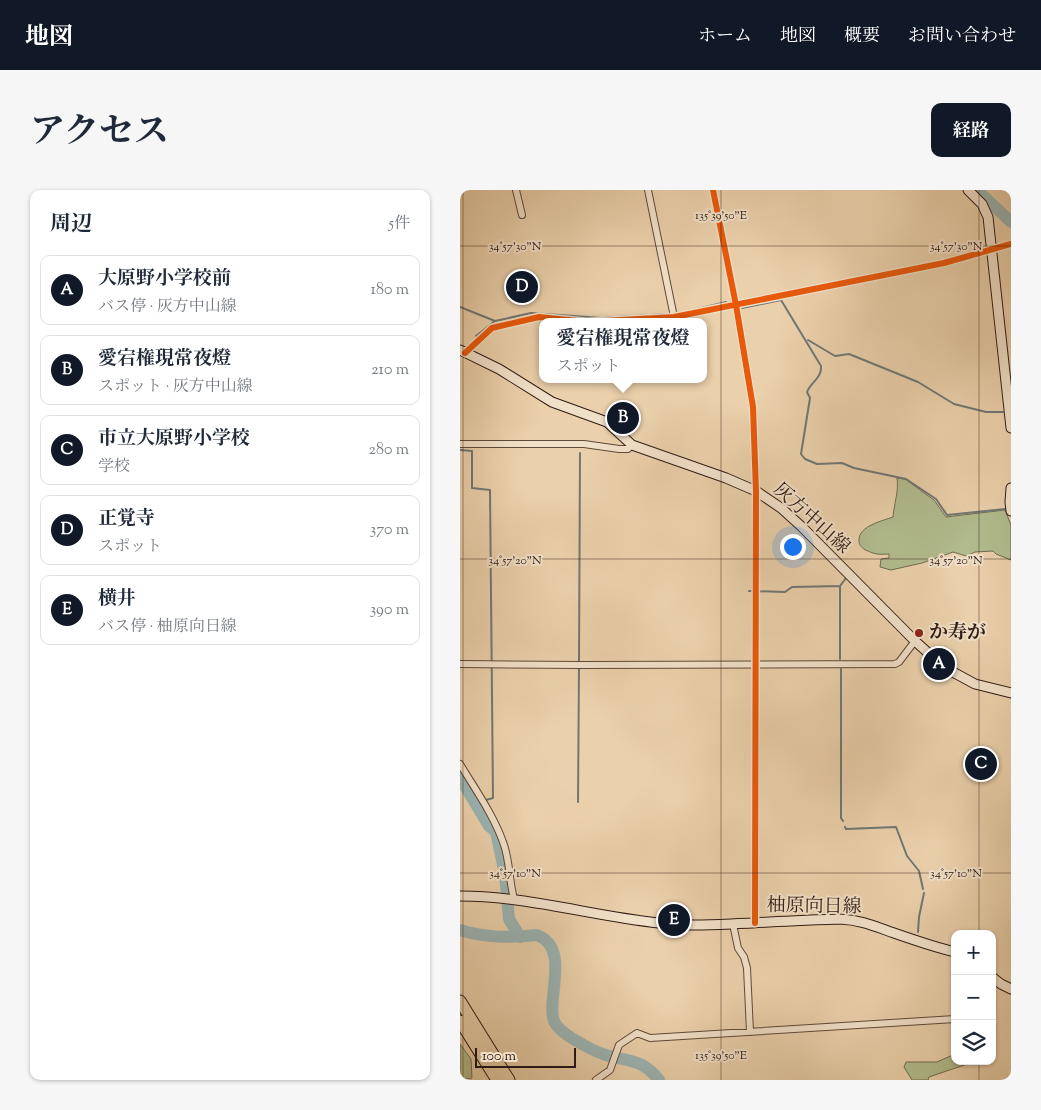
<!DOCTYPE html>
<html lang="ja">
<head>
<meta charset="utf-8">
<style>
  :root { --surface:#fff; --page:#f6f6f7; --text:#1f2937; --muted:#747a83; --line:#e0e1e3; --accent:#111827 }
  body { margin:0; font-family:"Sorts Mill Goudy","Noto Serif JP",serif; background:var(--page); color:var(--text) }
  .controls { position:absolute; right:15px; bottom:15px; display:grid; overflow:hidden; border-radius:10px; box-shadow:0 1px 4px #0004 }
  .controls button { width:45px; height:45px; display:grid; place-items:center; padding:0; border:0; border-bottom:1px solid var(--line); background:var(--surface); color:var(--text); font:25px sans-serif }
  .scale { position:absolute; left:15px; bottom:12px; width:101px; box-sizing:border-box; padding-left:5px; border:2px solid #301c15; border-top:0; font-size:14px; line-height:18px; white-space:nowrap; color:#301c15; -webkit-text-stroke:4px #f1e0c8; paint-order:stroke }
  .you { position:absolute; left:332px; top:356px; width:18px; height:18px; margin:-12px; border:4px solid #fff; border-radius:50%; background:#1a73e8; box-shadow:0 0 0 8px #1a73e833 }
  .badge { display:grid; place-items:center; width:32px; height:32px; border-radius:50%; background:var(--accent); color:#fff; font-size:16px; font-weight:700 }
  .pin { position:absolute; translate:-50% -50%; border:2px solid #fff; box-shadow:0 1px 5px #0006 }
  .popup { position:absolute; left:79px; top:128px; width:168px; height:65px; box-sizing:border-box; display:grid; place-content:center; border-radius:10px; background:var(--surface); filter:drop-shadow(0 1px 4px #0005); font-size:16px; white-space:nowrap; color:var(--muted) }
  .popup b { font-size:19px; color:var(--text) }
  .popup::after { content:''; position:absolute; left:50%; top:100%; margin-left:-10px; border:10px solid transparent; border-top-color:var(--surface) }
  .list { margin:0; padding:0; list-style:none }
  h2 { display:flex; justify-content:space-between; align-items:center; height:65px; margin:0; padding:0 20px; font-size:21px }
  h2 small { font-size:16px; font-weight:400; color:var(--muted) }
  .list li { display:grid; grid-template-columns:32px 1fr auto; gap:15px; align-items:center; box-sizing:border-box; height:70px; margin:0 10px 10px; padding:0 10px; border:1px solid var(--line); border-radius:10px }
  .list b { display:block; font-size:19px; white-space:nowrap }
  .list p { margin:0; font-size:16px; white-space:nowrap; color:var(--muted) }
  .list em { font-size:16px; font-style:normal; color:var(--muted) }
  .icon { flex:none; width:28px; height:28px; fill:none; stroke:currentColor; stroke-width:2; stroke-linecap:round; stroke-linejoin:round }
  .map { position:relative; flex:none; width:551px; height:890px; overflow:hidden; border-radius:10px }
  header { display:flex; align-items:center; gap:30px; box-sizing:border-box; height:70px; padding:0 25px; background:var(--accent); color:#fff }
  header strong { font-size:24px }
  nav { display:flex; gap:28px; margin-inline-start:auto; font-size:18px }
  .intro { display:flex; align-items:center; justify-content:space-between; box-sizing:border-box; height:120px; padding:0 30px }
  h1 { margin:0; font-size:35px }
  .button { padding:12px 22px; border-radius:10px; background:var(--accent); color:#fff; font-size:18px; font-weight:700 }
  main { display:flex; gap:30px; padding:0 30px }
  aside { flex:1; background:var(--surface); border-radius:10px; box-shadow:0 1px 4px #0004 }
  .map>svg:first-child { display:block }
  .green { fill:#b1bc8e; stroke:#706c52 }
  .lines { fill:none; stroke-linecap:round; stroke-linejoin:round }
  .stream { stroke:#707774; stroke-width:2 }
  .river { stroke:#9bb4b3; stroke-width:12 }
  .street-casing { stroke:#5e493a; stroke-width:8 }
  .secondary-casing { stroke:#301c15; stroke-width:11 }
  .highway-casing { stroke:#301c15; stroke-width:13 }
  .street { stroke:#f1e0c8; stroke-width:6 }
  .secondary { stroke:#f1e0c8; stroke-width:9 }
  .highway { stroke:#ead0ab; stroke-width:11 }
  .cycleway-casing { stroke:#f1e0c8; stroke-width:9 }
  .cycleway { stroke:#e8590c; stroke-width:6 }
  .ticks { fill:none; stroke:#301c15; stroke-width:1; stroke-opacity:0.45 }
  .poi-dot { fill:#8f2418; stroke:#f1e0c8; stroke-width:2 }
  .labels { text-anchor:middle; dominant-baseline:central; stroke-width:4; stroke-linejoin:round; paint-order:stroke }
  .street-label { font-size:19px; fill:#301c15; stroke:#f1e0c8 }
  .poi-label { font-size:19px; font-weight:bold; fill:#301c15; stroke:#f1e0c8; text-anchor:start }
  .ticks-label { font-size:12px; text-anchor:middle; fill:#301c15; stroke:#f1e0c8; stroke-width:4; stroke-linejoin:round; paint-order:stroke }
</style>
</head>
<body>
<header>
<strong>地図</strong>
<nav><a>ホーム</a><a>地図</a><a>概要</a><a>お問い合わせ</a></nav>
</header>
<div class="intro"><h1>アクセス</h1><a class="button">経路</a></div>
<main>
<aside>
<h2>周辺<small>5件</small></h2>
<ul class="list">
<li><span class="badge">A</span><div><b>大原野小学校前</b><p>バス停 · 灰方中山線</p></div><em>180 m</em></li>
<li><span class="badge">B</span><div><b>愛宕権現常夜燈</b><p>スポット · 灰方中山線</p></div><em>210 m</em></li>
<li><span class="badge">C</span><div><b>市立大原野小学校</b><p>学校</p></div><em>280 m</em></li>
<li><span class="badge">D</span><div><b>正覚寺</b><p>スポット</p></div><em>370 m</em></li>
<li><span class="badge">E</span><div><b>横井</b><p>バス停 · 柚原向日線</p></div><em>390 m</em></li>
</ul>
</aside>
<div class="map">
<svg width="551" height="890" viewBox="0 0 551 890">
  <rect width="100%" height="100%" fill="#ead0ab"/>
  <filter id="stains"><feTurbulence type="fractalNoise" baseFrequency=".004" numOctaves="4"/><feColorMatrix values="0 0 0 0 .2 0 0 0 0 .09 0 0 0 0 .02 0 0 0 .5 -.17"/></filter>
  <radialGradient id="worn" r=".72"><stop offset=".6" stop-color="#630" stop-opacity="0"/><stop offset="1" stop-color="#630" stop-opacity=".3"/></radialGradient>
  <path class="green" d="M437,288L445,289L474,310L486,327L545,320L551,335V370L536,364L533,361L515,362L506,366L493,362L462,373L431,380L420,377L421,369L429,368V364C424,364 418,365 413,363C407,361 399,358 399,351C398,336 422,331 433,327C434,314 439,301 437,288Z
    M0,854L11,869L12,888L0,890Z
    M495,864V871H516L469,887L468,890H452L444,877L446,872H477Z"/>
  <g class="lines">
    <path class="stream" d="M0,117L35,131
      M282,118L321,110L361,176C362,188 351,192 347,202L350,208L341,264L345,269L357,274L382,273L394,278L446,289L476,309L487,325L545,319L547,321
      M229,121L266,112
      M16,146L35,131L71,123L141,128L206,124
      M348,150L375,166L389,164L458,192L494,214L526,222H543
      M0,260L12,261V298L30,300L33,608L26,610
      M289,401L325,402L332,397L380,396
      M380,469V396L386,388
      M119,473L120,263
      M381,479V628L383,631
      M118,612L119,478
      M16,614L21,612
      M385,637L386,639L436,637L447,666L459,681L463,699
      M458,742L459,727L464,703"/>
    <path class="river" d="M517,0L551,32
      M0,588L29,636L36,642L45,684L49,729L60,747
      M0,740C26,748 50,748 77,745C114,759 81,818 97,836C106,847 135,862 149,866C172,872 183,870 199,890"/>
    <defs>
      <path id="street" d="M56,0L62,25
        M188,0L214,127
        M253,0L276,115L293,217L296,301L295,733
        M5,163L32,138L79,127L127,132L214,127L484,73L551,54
        M0,254H124L159,259H168L172,255
        M0,474L122,475L435,474L439,472L455,451
        M0,574C15,599 33,624 43,652C50,670 49,691 54,709
        M273,734L278,758L284,767L287,778L290,842
        M136,890L150,880L159,855L177,843L190,848L495,829"/>
      <path id="secondary" d="M508,0L522,14L528,27L551,238
        M0,160L39,179L92,212L147,232L172,255L266,288L296,301L321,318L342,337L455,451L476,470L491,481L515,494L551,503
        M551,298L550,312L551,321
        M0,706C67,706 132,726 199,733C230,737 261,734 293,733C322,731 351,730 380,729C401,730 414,736 434,743C454,750 474,757 495,762
        M532,787L541,794L551,799"/>
      <path id="highway" d="M0,811L49,890
        M0,831L37,890"/>
    </defs>
    <use href="#street" class="street-casing"/>
    <use href="#secondary" class="secondary-casing"/>
    <use href="#highway" class="highway-casing"/>
    <use href="#street" class="street"/>
    <use href="#secondary" class="secondary"/>
    <use href="#highway" class="highway"/>
    <defs>
      <path id="cycleway" d="M253,0L276,115L293,217L296,301L295,733
        M5,163L32,138L79,127L127,132L214,127L484,73L551,54"/>
    </defs>
    <use href="#cycleway" class="cycleway-casing"/>
    <use href="#cycleway" class="cycleway"/>
  </g>
  <path class="ticks" d="M3,0V890M261,0V890M519,0V744M0,56H551M0,369H551M0,683H551M519,871V890"/>
  <circle class="poi-dot" cx="459" cy="443" r="5"/>
  <g class="labels">
    <g class="street-label">
      <text transform="translate(351 329) rotate(42)">灰方中山線</text>
      <text transform="translate(354 717) rotate(1)">柚原向日線</text>
    </g>
    <g class="poi-label">
      <text x="469" y="443">か寿が</text>
    </g>
  </g>
  <g class="ticks-label">
    <text x="261" y="29">135°39'50"E</text>
    <text x="55" y="60">34°57'30"N</text>
    <text x="496" y="60">34°57'30"N</text>
    <text x="55" y="374">34°57'20"N</text>
    <text x="496" y="374">34°57'20"N</text>
    <text x="55" y="687">34°57'10"N</text>
    <text x="496" y="687">34°57'10"N</text>
    <text x="261" y="869">135°39'50"E</text>
  </g>
  <rect width="100%" height="100%" filter="url(#stains)"/>
  <rect width="100%" height="100%" fill="url(#worn)"/>
</svg>
<div class="controls">
<button>+</button>
<button>−</button>
<button><svg class="icon" aria-label="layers" viewBox="0 0 24 24"><path d="M12 4l9 5-9 5-9-5zM3 14l9 5 9-5"/></svg></button>
</div>
<div class="scale">100 m</div>
<div class="you"></div>
<div class="pin badge" style="left:479px;top:474px">A</div>
<div class="pin badge" style="left:163px;top:228px">B</div>
<div class="popup"><b>愛宕権現常夜燈</b>スポット</div>
<div class="pin badge" style="left:521px;top:574px">C</div>
<div class="pin badge" style="left:62px;top:97px">D</div>
<div class="pin badge" style="left:214px;top:730px">E</div>
</div>
</main>
</body>
</html>
